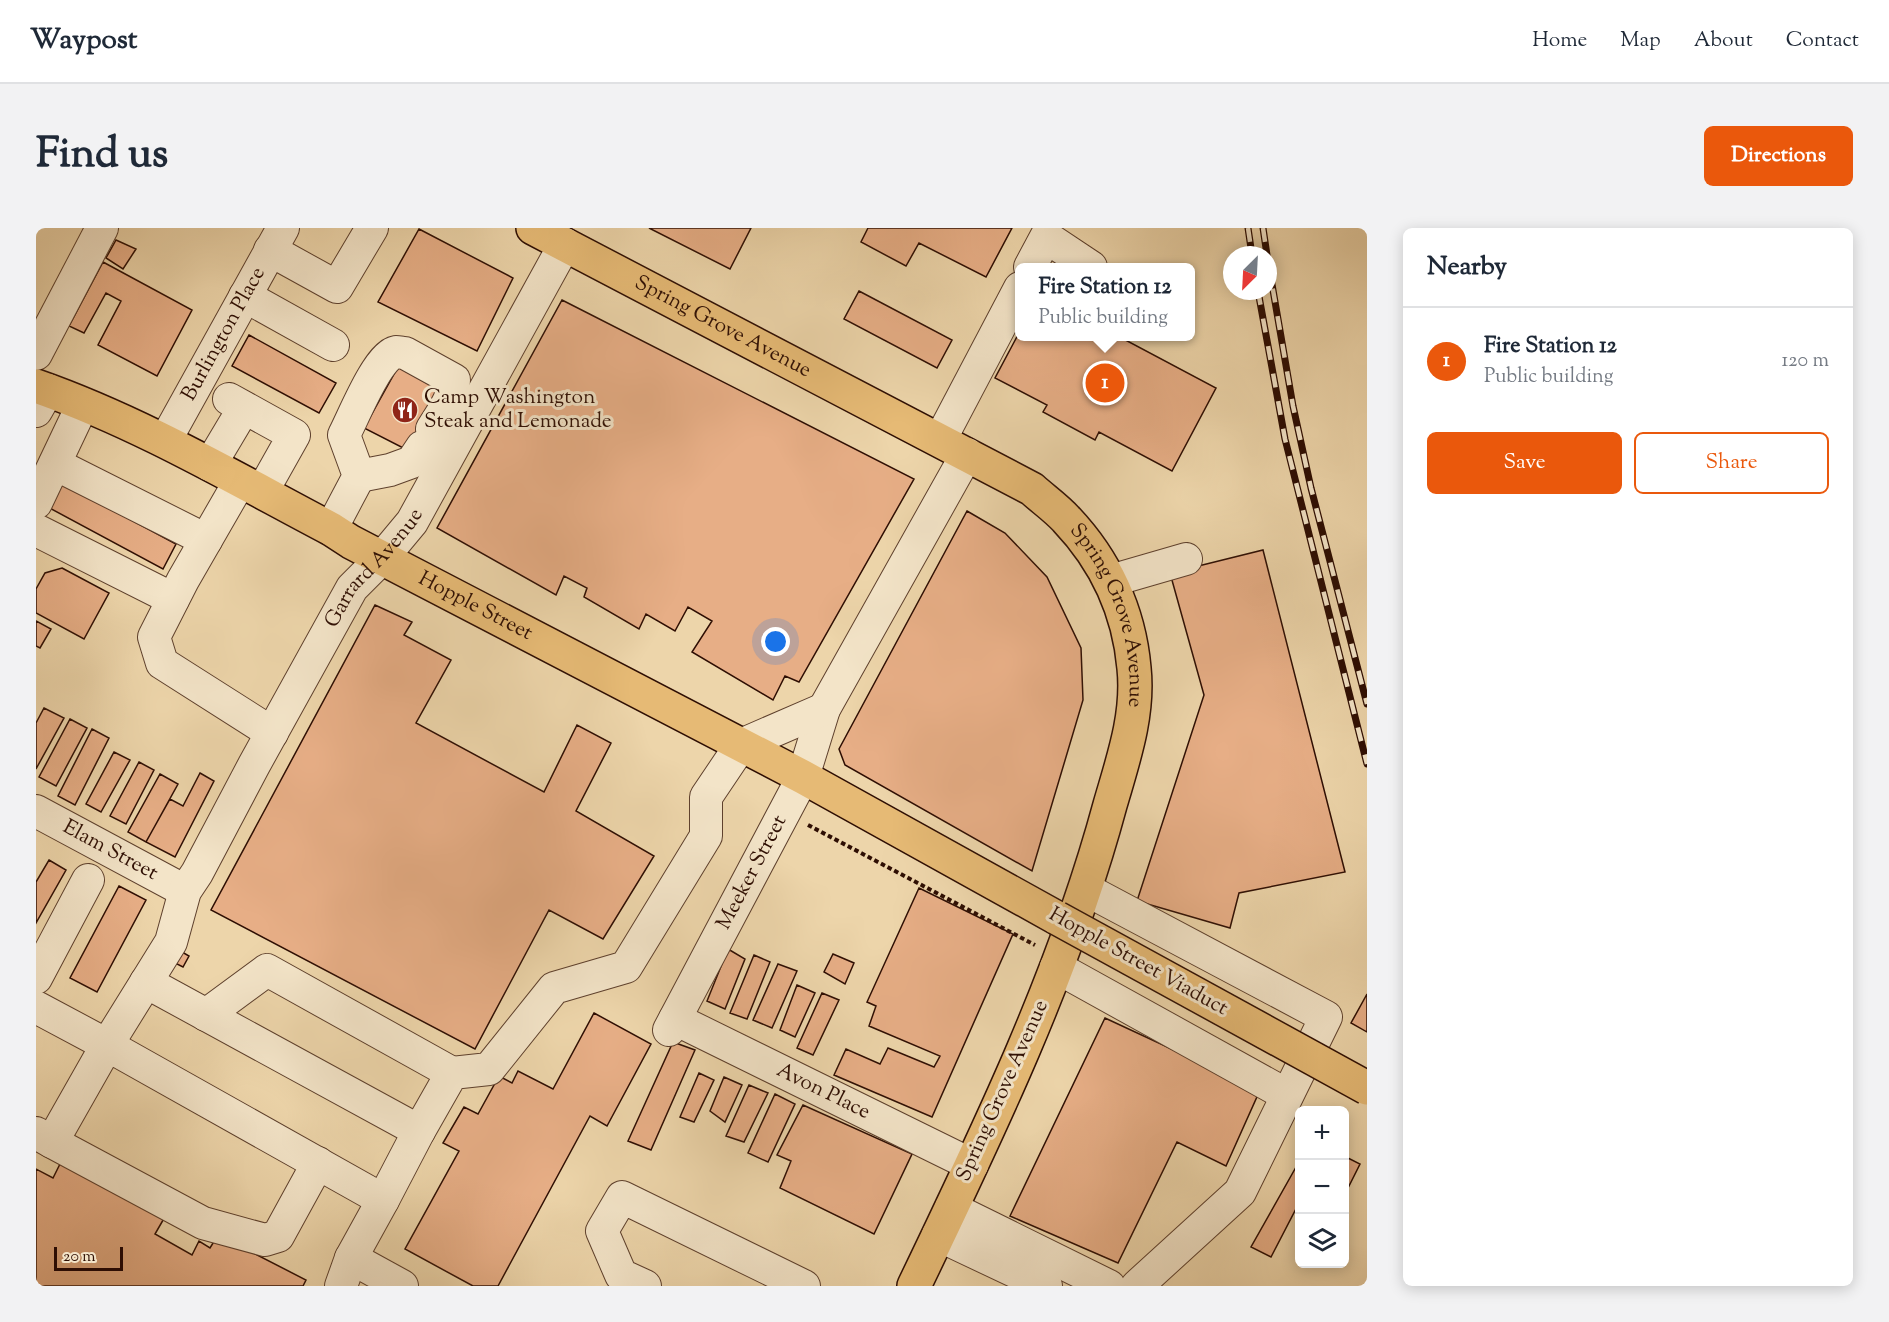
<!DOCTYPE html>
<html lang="en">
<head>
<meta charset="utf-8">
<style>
  :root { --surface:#fff; --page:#f2f2f3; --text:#1f2937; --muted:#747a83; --line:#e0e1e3; --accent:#ea580c }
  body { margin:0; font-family:"Sorts Mill Goudy",serif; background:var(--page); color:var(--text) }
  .controls { position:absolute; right:18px; bottom:18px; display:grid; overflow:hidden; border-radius:9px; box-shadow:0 3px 15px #0003 }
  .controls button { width:54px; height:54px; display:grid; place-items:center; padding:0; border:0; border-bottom:2px solid var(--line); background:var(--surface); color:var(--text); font:30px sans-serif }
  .compass { position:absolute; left:1187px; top:18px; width:54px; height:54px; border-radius:50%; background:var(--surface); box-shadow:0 3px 15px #0003; rotate:204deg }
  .scale { position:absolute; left:18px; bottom:15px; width:69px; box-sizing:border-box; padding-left:6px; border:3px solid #2e0e03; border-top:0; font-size:16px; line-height:21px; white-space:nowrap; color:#2e0e03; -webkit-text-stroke:4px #f3e4c8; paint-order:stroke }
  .you { position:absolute; left:740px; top:414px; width:21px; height:21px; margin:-15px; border:4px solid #fff; border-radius:50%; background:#1a73e8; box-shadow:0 0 0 9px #1a73e833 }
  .badge { display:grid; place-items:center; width:39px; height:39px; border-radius:50%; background:var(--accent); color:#fff; font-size:20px; font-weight:700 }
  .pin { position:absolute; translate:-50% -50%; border:3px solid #fff; box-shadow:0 2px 6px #0006 }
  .popup { position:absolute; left:979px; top:35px; width:180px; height:78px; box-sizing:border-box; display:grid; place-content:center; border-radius:9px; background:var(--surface); filter:drop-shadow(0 2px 4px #0005); font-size:20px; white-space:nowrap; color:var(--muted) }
  .popup b { font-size:22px; color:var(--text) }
  .popup::after { content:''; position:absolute; left:50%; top:100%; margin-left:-12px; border:12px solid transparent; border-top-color:var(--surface) }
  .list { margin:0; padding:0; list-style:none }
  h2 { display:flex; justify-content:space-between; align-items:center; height:78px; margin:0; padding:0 24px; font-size:26px }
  h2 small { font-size:20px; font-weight:400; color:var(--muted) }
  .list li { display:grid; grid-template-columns:39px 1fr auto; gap:18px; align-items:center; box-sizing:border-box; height:108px; padding:0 24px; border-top:2px solid var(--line) }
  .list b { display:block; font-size:22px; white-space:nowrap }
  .list p { margin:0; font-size:20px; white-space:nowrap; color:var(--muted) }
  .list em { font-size:20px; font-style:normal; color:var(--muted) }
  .actions { display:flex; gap:12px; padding:18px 24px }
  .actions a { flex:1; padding:14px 0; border:2px solid var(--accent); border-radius:9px; text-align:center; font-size:21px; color:var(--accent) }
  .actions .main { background:var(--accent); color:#fff }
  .icon { flex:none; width:33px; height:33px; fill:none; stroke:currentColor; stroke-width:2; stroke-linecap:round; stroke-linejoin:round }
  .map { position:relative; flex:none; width:1331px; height:1058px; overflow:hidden; border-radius:9px }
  header { display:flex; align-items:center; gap:36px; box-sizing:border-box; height:84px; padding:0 30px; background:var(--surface); border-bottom:2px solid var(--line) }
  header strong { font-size:28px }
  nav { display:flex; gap:33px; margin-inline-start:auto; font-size:21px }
  .intro { display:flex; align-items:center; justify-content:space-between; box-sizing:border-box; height:144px; padding:0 36px }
  h1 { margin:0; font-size:42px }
  .button { padding:15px 27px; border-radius:9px; background:var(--accent); color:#fff; font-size:21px; font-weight:700 }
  main { display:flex; gap:36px; padding:0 36px }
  aside { flex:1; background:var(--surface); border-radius:9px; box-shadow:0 3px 15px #0003 }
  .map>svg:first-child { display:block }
  .building { fill:#e7ae86; stroke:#2e0e03; stroke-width:1.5 }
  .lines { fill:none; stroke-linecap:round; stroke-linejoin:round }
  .minor-casing { stroke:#5e402d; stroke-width:34 }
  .major-casing { stroke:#2e0e03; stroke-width:36 }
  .path { stroke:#2e0e03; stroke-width:4; stroke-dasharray:4.5 3; stroke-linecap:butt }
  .minor { stroke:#f3e4c8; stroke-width:32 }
  .major { stroke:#e6ba75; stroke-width:33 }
  .rail-casing { stroke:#2e0e03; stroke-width:7 }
  .rail { stroke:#f3e4c8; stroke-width:4.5; stroke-dasharray:14; stroke-linecap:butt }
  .major-bridge-casing { stroke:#2e0e03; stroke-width:36; stroke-linecap:butt }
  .major-bridge { stroke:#e6ba75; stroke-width:33 }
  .labels { text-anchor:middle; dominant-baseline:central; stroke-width:6; stroke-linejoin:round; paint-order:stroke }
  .street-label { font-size:21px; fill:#2e0e03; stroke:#f3e4c8 }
  .poi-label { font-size:21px; fill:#2e0e03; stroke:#f3e4c8; text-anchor:start }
</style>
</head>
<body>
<header>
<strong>Waypost</strong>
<nav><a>Home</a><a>Map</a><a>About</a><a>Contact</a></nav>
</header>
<div class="intro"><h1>Find us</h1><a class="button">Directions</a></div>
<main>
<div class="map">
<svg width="1331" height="1058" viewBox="0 0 1331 1058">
  <rect width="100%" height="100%" fill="#edd5aa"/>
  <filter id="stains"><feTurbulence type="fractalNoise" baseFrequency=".00333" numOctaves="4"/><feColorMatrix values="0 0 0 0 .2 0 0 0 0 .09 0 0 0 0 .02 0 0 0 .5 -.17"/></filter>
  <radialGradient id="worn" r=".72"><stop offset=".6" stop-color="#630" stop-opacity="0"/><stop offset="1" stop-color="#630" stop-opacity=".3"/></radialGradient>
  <path class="building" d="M613,0H715L694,41Z
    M832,0H976L950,49L883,15L870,38L825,14Z
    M383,1L477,50L441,123L342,74Z
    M80,12L100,21L87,41L70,30Z
    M67,34L156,82L121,148L62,117L85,73L70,65L48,105L33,98Z
    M823,63L916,112L901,140L808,91Z
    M526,72L878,251L763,454L749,448L737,472L656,424L676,393L652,379L639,403L610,386L603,401L548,369L551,360L528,348L520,367L401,300Z
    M984,103V108H1082L1180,160L1136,243L1063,204L1059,212L1007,184L1011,177L959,150Z
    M213,107L300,155L283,185L196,138Z
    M362,139L409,165L377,225L328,200Z
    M21,252L140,316L127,341L8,277Z
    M931,283L969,305L1011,349L1045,420L1047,472L996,643L809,537L803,521Z
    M1227,322L1309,644L1203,665L1194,700L1101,673L1168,467L1134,345Z
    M26,340L73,365L48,411L0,385V361L9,345Z
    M339,377L376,394L368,407L415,432L380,495L508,564L541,497L575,515L540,583L618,628L567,711L513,682L439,821L175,682Z
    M0,393L15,401L4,420L0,418Z
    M8,480L28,490L0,541V495Z
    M34,491L51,500L20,558L3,549Z
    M56,501L73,510L39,577L22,568Z
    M78,524L94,532L65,584L50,576Z
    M103,534L118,542L90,596L74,588Z
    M164,545L178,553L139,629L110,614L134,571L147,578Z
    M124,546L142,556L110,614L92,604Z
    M13,632L30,642L0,695V654Z
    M83,658L110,672L61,764L34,750Z
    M883,660L977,706L896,889L798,847L810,821L844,836L852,820L898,839L904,828L833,798L840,778L831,774Z
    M141,721L153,728L147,739L135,733Z
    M692,721L709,731L689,781L671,773Z
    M797,726L818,735L809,756L788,744Z
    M718,727L734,734L711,791L694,785Z
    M742,736L761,743L736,800L717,792Z
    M761,757L779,765L759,809L744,802Z
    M786,765L803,772L777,827L761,820Z
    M1331,766V804L1315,795Z
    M558,785L615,816L571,898L554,888L462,1058H437L369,1021L423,923L407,915L428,879L442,886L463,848L476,855L482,843L517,861Z
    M1069,790L1224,862L1190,938L1141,914L1082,1035L974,988Z
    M637,814L659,822L615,922L592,913Z
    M663,845L678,852L658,894L644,889Z
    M688,849L706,857L689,894L674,883Z
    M713,857L732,865L708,914L690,908Z
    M739,866L759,876L732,934L712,925Z
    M767,877L876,926L838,1006L744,960L755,933L741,927Z
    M1308,928L1324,936L1308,968Z
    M26,932L130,987L119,1006L156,1027L163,1013L174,1020L182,1007L270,1052L267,1058H0V941L17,950Z
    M1264,932V973L1235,1029L1215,1019Z"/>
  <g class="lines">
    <defs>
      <g id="minor">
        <path d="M234,22L301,59L336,0"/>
        <path d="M994,39L1010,9L1055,39"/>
        <path d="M209,68L297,117"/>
        <path d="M0,126L66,0"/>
        <path d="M193,171L258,207L226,264"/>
        <path d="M0,183L12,162"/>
        <path d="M904,212L984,60"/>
        <path id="s1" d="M129,213L247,0"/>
        <path d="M19,236L170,312"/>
        <path d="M174,237L208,180"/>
        <path d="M323,248L354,242L376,234L386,219"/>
        <path d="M204,253L147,352L118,409L126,435L236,505"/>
        <path d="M0,275L47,176"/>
        <path d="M295,301L323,248L308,207C317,190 342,127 360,124C363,124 367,125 369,125L418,152C418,170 405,186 396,201"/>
        <path d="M0,302L137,371"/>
        <path d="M1074,353L1150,331"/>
        <path id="s2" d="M0,583L149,663"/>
        <path d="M1049,661L1290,789L1204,964L1101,1058"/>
        <path d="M1020,739L1251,867"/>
        <path d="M0,750L52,652"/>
        <path d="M110,754L383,903"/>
        <path id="s3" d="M0,779L71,817L135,714L149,663L161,645L218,537L316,360L346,330L376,294L529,16"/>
        <path d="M170,787L231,742L416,845"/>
        <path id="s4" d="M639,791L936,937"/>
        <path id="s5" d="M633,802L767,549L788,481L931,226"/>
        <path d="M0,905L16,914L71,817L347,972L315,1030L366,1058"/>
        <path d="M16,914L167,995L229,1012L242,1008L282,935"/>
        <path d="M347,972L383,903L416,845L453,841L518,760L590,739L670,608V569L705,517L788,481"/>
        <path d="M915,980L1073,1058"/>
        <path d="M902,1007L1010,1058"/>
        <path d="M305,1058L315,1030"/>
        <path d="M609,1058L585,1047L566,1003L586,969L768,1058"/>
      </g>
      <g id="major">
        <path id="s6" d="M497,0L996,261C1007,271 1020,280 1030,291C1069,332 1093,383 1098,440C1103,487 1087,532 1074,577C1029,744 953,902 878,1058"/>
        <path id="s7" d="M0,158C103,194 198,250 295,301L315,314L767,549L1021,690"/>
      </g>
    </defs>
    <use href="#minor" class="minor-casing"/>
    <use href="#major" class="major-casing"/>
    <path class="path" d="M772,597L999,717"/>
    <use href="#minor" class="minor"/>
    <use href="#major" class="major"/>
    <defs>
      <path id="rail" d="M1212,0L1216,27
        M1227,0L1231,27
        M1232,33L1257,178L1275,260L1331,476
        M1222,63L1249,211L1331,536"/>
    </defs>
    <use href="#rail" class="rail-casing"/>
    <use href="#rail" class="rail"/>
    <defs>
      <path id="major-bridge" d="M1021,690L1331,860"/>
    </defs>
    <use href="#major-bridge" class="major-bridge-casing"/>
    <use href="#major-bridge" class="major-bridge"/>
  </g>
  <defs>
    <symbol id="restaurant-disc" viewBox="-11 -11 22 22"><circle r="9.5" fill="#8f2418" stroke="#f3e4c8"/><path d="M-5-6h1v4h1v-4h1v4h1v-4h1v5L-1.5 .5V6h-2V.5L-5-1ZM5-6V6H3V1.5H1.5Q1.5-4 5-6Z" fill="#fff"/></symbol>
  </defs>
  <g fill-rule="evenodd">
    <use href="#restaurant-disc" x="354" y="167" width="30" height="30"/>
  </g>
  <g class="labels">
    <g class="street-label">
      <text stroke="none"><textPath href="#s6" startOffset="214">Spring Grove Avenue</textPath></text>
      <text stroke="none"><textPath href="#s1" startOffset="122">Burlington Place</textPath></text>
      <text stroke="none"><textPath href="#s3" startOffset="630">Garrard Avenue</textPath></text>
      <text stroke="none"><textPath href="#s7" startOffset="492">Hopple Street</textPath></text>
      <text stroke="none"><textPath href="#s6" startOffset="717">Spring Grove Avenue</textPath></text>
      <text stroke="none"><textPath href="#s2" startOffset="84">Elam Street</textPath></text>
      <text stroke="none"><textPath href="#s5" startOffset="178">Meeker Street</textPath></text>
      <text transform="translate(1102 734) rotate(29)">Hopple Street Viaduct</text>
      <text transform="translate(967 863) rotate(-66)">Spring Grove Avenue</text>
      <text stroke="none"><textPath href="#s4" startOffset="165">Avon Place</textPath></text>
    </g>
    <g class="poi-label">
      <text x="388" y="170">Camp Washington<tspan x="388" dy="24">Steak and Lemonade</tspan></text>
    </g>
  </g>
  <rect width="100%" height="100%" filter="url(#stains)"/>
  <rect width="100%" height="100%" fill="url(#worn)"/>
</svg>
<div class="controls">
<button>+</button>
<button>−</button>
<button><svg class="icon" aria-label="layers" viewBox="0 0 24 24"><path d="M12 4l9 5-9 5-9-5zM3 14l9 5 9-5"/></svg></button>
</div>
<svg class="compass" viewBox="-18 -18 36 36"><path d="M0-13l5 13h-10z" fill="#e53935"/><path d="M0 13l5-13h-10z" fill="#747a83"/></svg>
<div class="scale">20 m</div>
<div class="you"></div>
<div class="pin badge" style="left:1069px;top:155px">1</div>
<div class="popup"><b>Fire Station 12</b>Public building</div>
</div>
<aside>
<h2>Nearby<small></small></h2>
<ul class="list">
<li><span class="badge">1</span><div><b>Fire Station 12</b><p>Public building</p></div><em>120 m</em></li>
</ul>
<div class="actions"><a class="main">Save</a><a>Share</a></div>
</aside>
</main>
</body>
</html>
